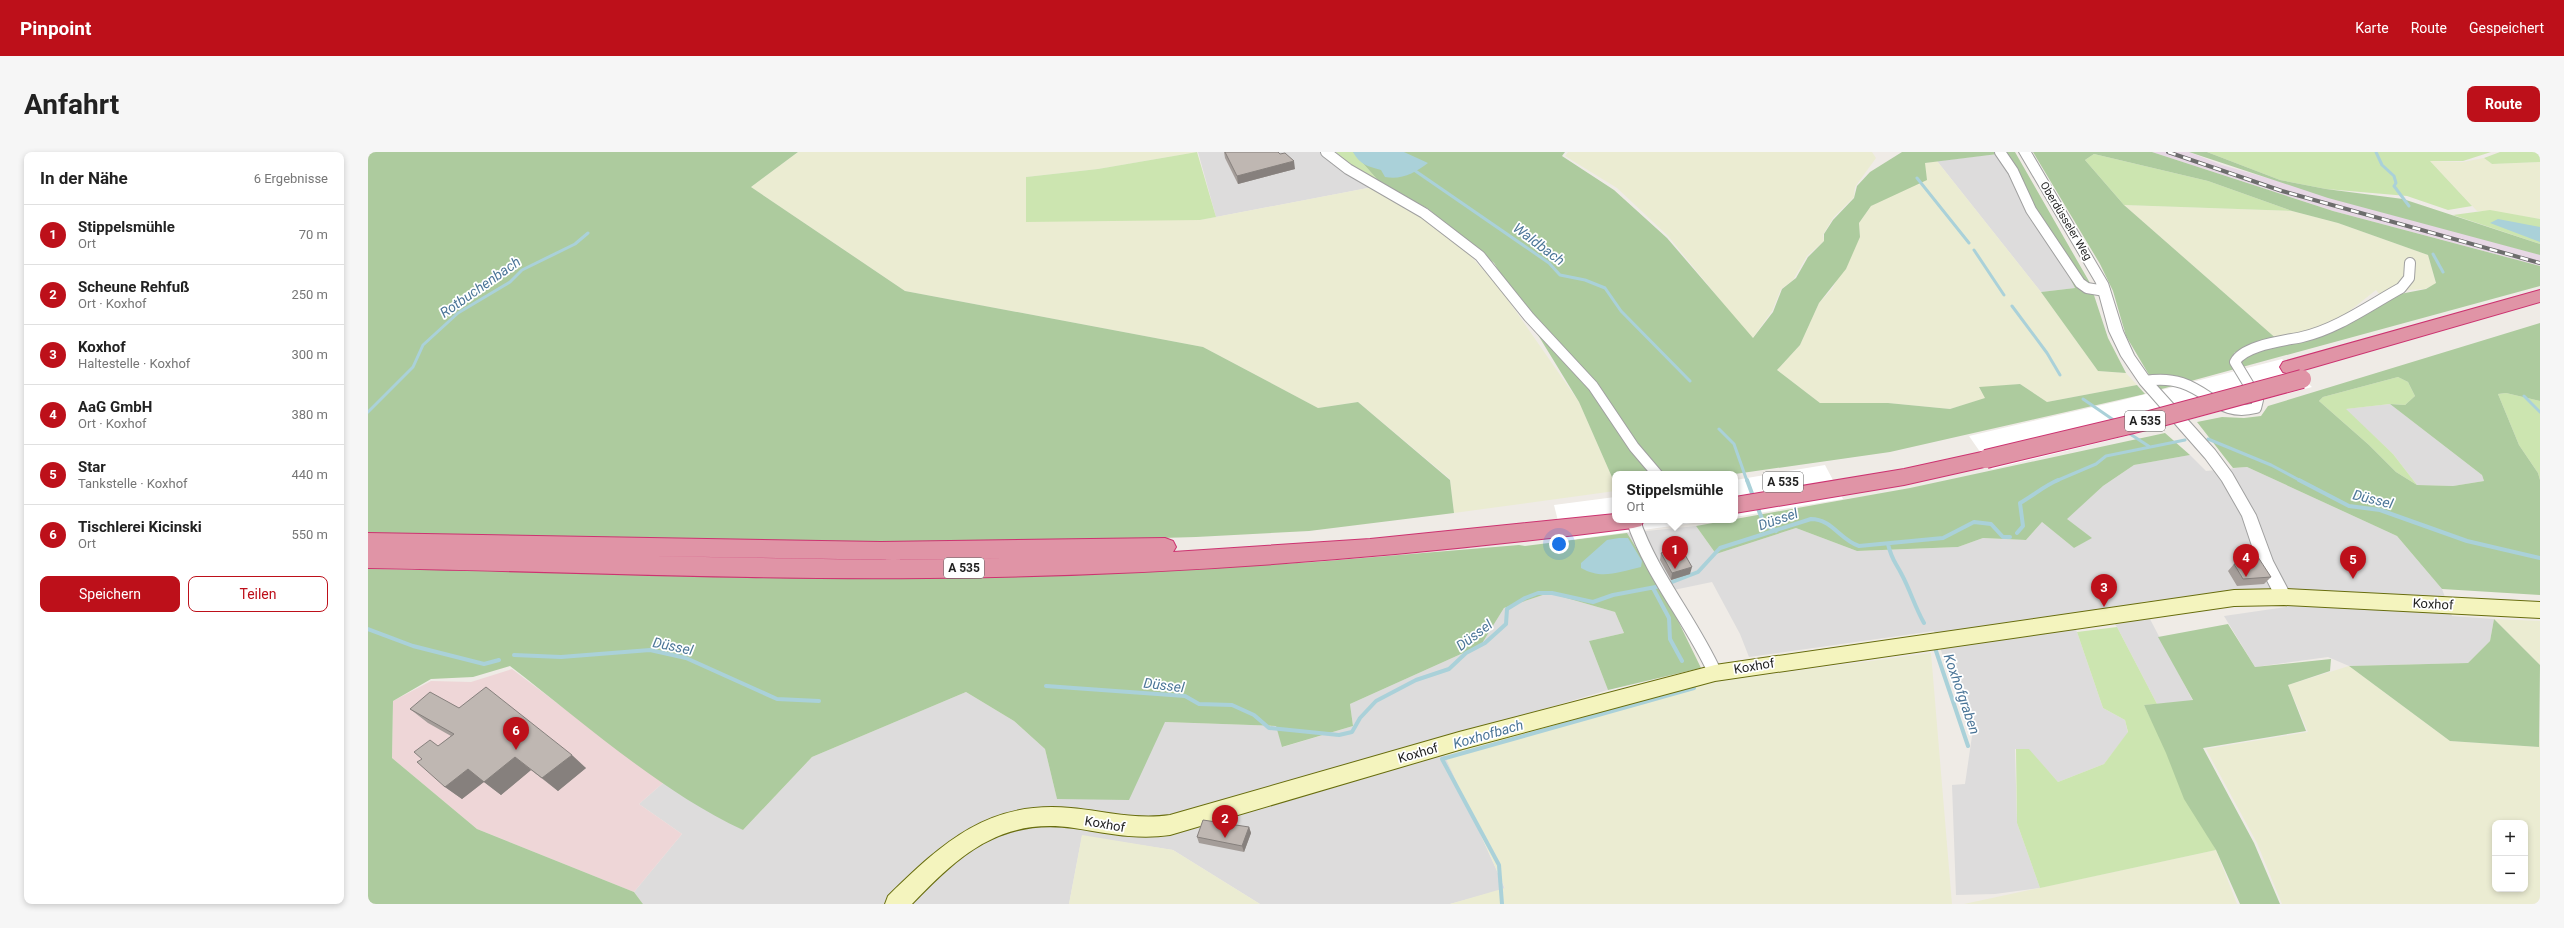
<!DOCTYPE html>
<html lang="de">
<head>
<meta charset="utf-8">
<style>
  :root { --surface:#fff; --page:#f6f6f6; --text:#222; --muted:#767676; --line:#e0e0e0; --accent:#bd101a }
  body { margin:0; font-family:Roboto,sans-serif; background:var(--page); color:var(--text) }
  .controls { position:absolute; right:12px; bottom:12px; display:grid; overflow:hidden; border-radius:8px; box-shadow:0 2px 6px #0003 }
  .controls button { width:36px; height:36px; display:grid; place-items:center; padding:0; border:0; border-bottom:1px solid var(--line); background:var(--surface); color:var(--text); font:20px sans-serif }
  .you { position:absolute; left:1191px; top:392px; width:14px; height:14px; margin:-10px; border:3px solid #fff; border-radius:50%; background:#1a73e8; box-shadow:0 0 0 6px #1a73e833 }
  .badge { display:grid; place-items:center; width:26px; height:26px; border-radius:50%; background:var(--accent); color:#fff; font-size:13px; font-weight:700 }
  .pin { position:absolute; translate:-50% -33px; filter:drop-shadow(0 1px 2px #0008) }
  .pin::after { content:''; position:absolute; top:21px; width:14px; height:12px; background:inherit; clip-path:polygon(0 0,100% 0,50% 100%) }
  .popup { position:absolute; left:1244px; top:319px; width:126px; height:52px; box-sizing:border-box; display:grid; place-content:center; border-radius:8px; background:var(--surface); filter:drop-shadow(0 1px 3px #0005); font-size:13px; white-space:nowrap; color:var(--muted) }
  .popup b { font-size:15px; color:var(--text) }
  .popup::after { content:''; position:absolute; left:50%; top:100%; margin-left:-8px; border:8px solid transparent; border-top-color:var(--surface) }
  .list { margin:0; padding:0; list-style:none }
  h2 { display:flex; justify-content:space-between; align-items:center; height:52px; margin:0; padding:0 16px; font-size:17px }
  h2 small { font-size:13px; font-weight:400; color:var(--muted) }
  .list li { display:grid; grid-template-columns:26px 1fr auto; gap:12px; align-items:center; box-sizing:border-box; height:60px; padding:0 16px; border-top:1px solid var(--line) }
  .list b { display:block; font-size:15px; white-space:nowrap }
  .list p { margin:0; font-size:13px; white-space:nowrap; color:var(--muted) }
  .list em { font-size:13px; font-style:normal; color:var(--muted) }
  .actions { display:flex; gap:8px; padding:12px 16px }
  .actions a { flex:1; padding:9px 0; border:1px solid var(--accent); border-radius:8px; text-align:center; font-size:14px; color:var(--accent) }
  .actions .main { background:var(--accent); color:#fff }
  .map { position:relative; flex:none; width:2172px; height:752px; overflow:hidden; border-radius:8px }
  header { display:flex; align-items:center; gap:24px; box-sizing:border-box; height:56px; padding:0 20px; background:var(--accent); color:#fff }
  header strong { font-size:19px }
  nav { display:flex; gap:22px; margin-inline-start:auto; font-size:14px }
  .intro { display:flex; align-items:center; justify-content:space-between; box-sizing:border-box; height:96px; padding:0 24px }
  h1 { margin:0; font-size:28px }
  .button { padding:10px 18px; border-radius:8px; background:var(--accent); color:#fff; font-size:14px; font-weight:700 }
  main { display:flex; gap:24px; padding:0 24px }
  aside { flex:1; background:var(--surface); border-radius:8px; box-shadow:0 2px 6px #0003 }
  .map>svg:first-child { display:block }
  .residential { fill:#dddcdc }
  .commercial { fill:#eed6d7 }
  .industrial { fill:#e7d8e5 }
  .farmland { fill:#ebecd2; fill-rule:evenodd }
  .grass { fill:#cce5b0 }
  .forest { fill:#adcb9e; fill-rule:evenodd }
  .water { fill:#aad1d9 }
  .pier { fill:#fff }
  .lines { fill:none; stroke-linecap:round; stroke-linejoin:round }
  .stream-far1 { stroke:#aad1d9; stroke-width:3 }
  .stream { stroke:#aad1d9; stroke-width:4 }
  .minor-far1-casing { stroke:#a0a0a0; stroke-width:12 }
  .minor-casing { stroke:#a0a0a0; stroke-width:15 }
  .tertiary-casing { stroke:#a0a0a0; stroke-width:2 }
  .secondary-casing { stroke:#686d0e; stroke-width:2 }
  .motorway-casing { stroke:#cc3370; stroke-width:2 }
  .minor-far1 { stroke:#fff; stroke-width:10 }
  .minor { stroke:#fff; stroke-width:13 }
  .tertiary { fill:#fff; fill-rule:evenodd }
  .secondary { fill:#f4f4be; fill-rule:evenodd }
  .motorway { fill:#e094a6; fill-rule:evenodd }
  .rail-casing { stroke:#6d6d6d; stroke-width:4 }
  .rail { stroke:#fff; stroke-width:2.5; stroke-dasharray:8; stroke-linecap:butt }
  .motorway-bridge-casing { stroke:#cc3370; stroke-width:20; stroke-linecap:butt }
  .motorway-bridge { stroke:#e094a6; stroke-width:18 }
  .wall { fill:#a49d99 }
  .shaded-wall { fill:#86807d }
  .building { fill:#bfb7b2; stroke:#86807d }
  .labels { text-anchor:middle; dominant-baseline:central; stroke-width:3.5; stroke-linejoin:round; paint-order:stroke }
  .far-street-label { font-size:11px; fill:#1f1f1f; stroke:#fff }
  .shield { fill:#fff; stroke:#626262; stroke-width:1 }
  .shield-label { font-size:12px; font-weight:bold; fill:#1f1f1f }
  .street-label { font-size:13px; fill:#1f1f1f; stroke:#fff }
  .water-label { font-size:14px; font-style:italic; fill:#4c7698; stroke:#fff }
</style>
</head>
<body>
<header>
<strong>Pinpoint</strong>
<nav><a>Karte</a><a>Route</a><a>Gespeichert</a></nav>
</header>
<div class="intro"><h1>Anfahrt</h1><a class="button">Route</a></div>
<main>
<aside>
<h2>In der Nähe<small>6 Ergebnisse</small></h2>
<ul class="list">
<li><span class="badge">1</span><div><b>Stippelsmühle</b><p>Ort</p></div><em>70 m</em></li>
<li><span class="badge">2</span><div><b>Scheune Rehfuß</b><p>Ort · Koxhof</p></div><em>250 m</em></li>
<li><span class="badge">3</span><div><b>Koxhof</b><p>Haltestelle · Koxhof</p></div><em>300 m</em></li>
<li><span class="badge">4</span><div><b>AaG GmbH</b><p>Ort · Koxhof</p></div><em>380 m</em></li>
<li><span class="badge">5</span><div><b>Star</b><p>Tankstelle · Koxhof</p></div><em>440 m</em></li>
<li><span class="badge">6</span><div><b>Tischlerei Kicinski</b><p>Ort</p></div><em>550 m</em></li>
</ul>
<div class="actions"><a class="main">Speichern</a><a>Teilen</a></div>
</aside>
<div class="map">
<svg width="2172" height="752" viewBox="0 0 2172 752">
  <rect width="100%" height="100%" fill="#efebe6"/>
  <path class="residential" d="M830,0H968L1005,35L848,65Z
    M1638,1L1707,136L1673,140L1569,9Z
    M2022,252L2114,323L2116,329L2085,334L2049,333L2025,302L1977,257Z
    M1822,303L1838,319L1879,315L2029,384L2074,437L2084,464L2126,467L2122,489L2100,511L1981,514L1960,505L1887,515L1856,464L1918,455L1903,436L1773,450L1825,549L1789,552L1749,475L1736,458L1700,463L1709,480L1735,556L1757,568L1760,581L1736,612L1690,630L1661,598L1647,597L1649,671L1672,736L1627,742L1588,743L1584,633L1597,632L1604,584L1566,479L1381,505L1372,482L1344,430L1296,440L1259,381L1328,374L1348,402L1428,376L1489,399L1590,395L1615,386L1658,388L1674,370L1706,396L1723,386L1698,367L1735,334L1766,313Z
    M1181,441L1247,460L1256,481L1221,489L1240,538L1070,588L1137,737L1082,752H892L805,698L714,684L701,752H275L266,740L314,682L271,652L295,631L375,678L444,605L598,540L646,569L677,597L689,647L796,570L908,574L915,595L985,574L982,552L1113,493L1136,456Z"/>
  <path class="commercial" d="M144,517L295,631L271,652L314,682L266,740L109,677L24,606L25,549L63,529L103,530Z"/>
  <path class="industrial" d="M1784,0H1821L1854,13L2172,103V114L1965,59Z"/>
  <path class="farmland" d="M430,0H829L730,17L658,25L832,68L1005,35L1063,69L1098,99L1131,135L1211,250L1247,332V339L1086,361L1082,327L990,250L950,256L835,195L537,139L383,35Z
    M1200,0H1504L1508,6L1487,35L1486,45L1465,66L1455,83L1456,89L1439,104L1425,128L1413,137L1404,159L1384,187L1300,84L1249,36L1197,4Z
    M2116,6L2124,12L2172,10V67L2122,59H2109L2062,9L2095,10Z
    M1569,9L1673,140L1730,219L1758,221L1769,233L1679,250L1652,232L1611,236L1618,246L1582,257L1520,251H1452L1409,218L1432,193L1451,151L1464,137L1492,85L1491,71L1503,54L1520,45L1557,11Z
    M1756,53L1924,59L1970,71L2060,103L2068,132L2057,137L2040,138L2017,149L2008,138L1969,169L1911,189Z
    M2126,467L2172,469V513Z
    M1563,501L1584,752H1082L1137,736L1075,600L1337,531Z
    M1981,514L2082,589L2171,595L2172,584V752H1914L1889,691L1838,597L1940,580L1920,533ZM2127,671H2157V737H2127Z
    M714,683L805,698L892,752H701Z
    M1848,698L1869,752H1596Z"/>
  <path class="grass" d="M829,0L848,65L832,68L658,70V25L730,17Z
    M968,0H985L1015,34L1005,35Z
    M1839,0H2123L2095,9H2062L2104,54L2080,58L2039,44L1958,37L1912,28Z
    M2132,0H2172V10L2124,12L2116,6Z
    M1726,2L1840,29L1924,59L1756,53L1717,8Z
    M2122,58L2172,67V92L2085,63Z
    M2030,225L2040,230L2047,244L2037,253L2022,252L1978,257L2025,302L2049,333L2028,320L2001,293L1951,249L1955,245Z
    M2138,241L2172,249V328L2170,321L2151,293L2130,242Z
    M1749,475L1789,552L1776,553L1848,698L1672,736L1649,671L1648,597H1661L1690,630L1736,612L1760,580L1757,568L1735,556L1709,480Z"/>
  <path class="forest" d="M0,0H430L383,35L537,139L835,195L950,256L990,250L1082,328L1086,361L941,379L828,385L593,392L0,381Z
    M985,0H1197L1194,4L1246,38L1299,86L1385,186L1405,160L1414,137L1428,126L1440,105L1456,89V82L1465,68L1486,46L1489,34L1502,20L1534,0H1647L1722,131L1740,186L1758,221L1730,219L1673,140L1707,136L1638,1L1557,11L1559,28L1503,54L1491,71L1492,85L1478,117L1451,151L1432,193L1409,218L1452,251H1520L1582,257L1617,246L1611,235L1652,232L1679,250L1769,233L1777,242L1522,300L1367,322H1247V332L1211,250L1126,111L1059,56L1015,34Z
    M1665,0H1784L1965,59L2172,114V134L1790,238L1758,184L1745,139L1732,112ZM1726,2L1840,29L1924,59L1970,71L2060,103L2068,131L2058,137L2032,142L1865,209L1866,201L1879,194L1911,189L1756,53L1717,8Z
    M1821,0H1839L1912,28L1958,37L2035,47L2172,92V103L1960,46Z
    M2172,171V249L2138,241L2130,242L2151,293L2170,321L2172,328V443L2074,437L2029,384L1879,315L1865,316L1829,270L1854,265L1876,266L1893,264L1900,254ZM2030,225L2040,230L2047,244L2037,253L2022,252L2114,323L2116,329L2085,334L2049,333L2028,320L2001,293L1951,249L1955,245Z
    M1797,281L1822,303L1766,313L1735,334L1699,367L1724,386L1706,396L1674,370L1658,388L1615,386L1590,395L1489,399L1428,376L1348,402L1328,374L1542,336Z
    M1259,381L1296,440L1333,516L1240,538L1221,489L1256,481L1247,460L1181,441L1136,456L1113,493L982,552L985,574L914,595L908,574L797,570L761,648L689,647L677,597L646,569L598,540L444,605L375,678C293,640 215,570 142,514L105,525L63,527L25,549L24,606L109,677L266,740L275,752H0V417L280,421L822,417L947,410L1151,393L1157,394Z
    M2126,467L2172,513L2171,595L2082,589L1981,514L2100,511L2122,489Z
    M1860,472L1887,515L1963,507L1962,519L1920,533L1938,579L1835,596L1886,691L1912,752H1872L1848,698L1816,647L1798,601L1776,553L1825,548L1790,485Z"/>
  <path class="water" d="M985,0H1036L1060,11C1047,21 1034,28 1017,25L1013,18C1001,15 991,12 985,0Z
    M2130,67L2172,75V90L2122,71Z
    M1251,386H1260L1274,409L1273,415C1250,420 1234,428 1213,416V411L1239,388Z"/>
  <path class="pier" d="M1914,207L1944,235L1775,280L1624,317L1601,284L1751,249Z
    M1457,313L1475,347L1367,365V328Z
    M1247,345V368H1347L1195,389L1186,353Z"/>
  <g class="lines">
    <path class="stream-far1" d="M2008,0L2014,13L2026,24L2028,31L2026,34L2041,54
      M1046,18L1181,111L1192,123L1217,128L1237,136L1253,159L1322,229
      M1549,26L1601,91
      M1606,98L1636,143
      M2065,102L2075,120
      M1644,154L1679,201L1692,223
      M2156,244L2172,260
      M1715,247L1747,269
      M0,260L45,215L55,193L90,161L142,130L154,118L207,92L220,81
      M1351,277L1366,292L1379,329
      M1759,280L1782,295
      M1840,287L1903,313L1933,329
      M1688,329L1728,312L1738,304L1817,288"/>
    <path class="stream" d="M1379,328L1386,347
      M1931,328L1981,354L2012,358L2099,389L2172,406
      M1389,354L1396,372L1408,379
      M1649,381L1655,374L1652,351C1666,343 1676,334 1690,328
      M1520,392C1524,409 1527,409 1534,423C1542,438 1547,455 1556,471
      M1299,432L1330,420L1352,396L1443,367C1464,367 1472,388 1491,394L1575,386L1606,370L1623,372L1635,385H1642
      M1285,436L1301,466L1302,487L1314,509
      M0,477L45,494L116,512L131,508
      M1567,496L1600,594
      M146,503L193,505L282,498L318,506L409,547L451,549
      M678,534L817,544L831,552L864,553L886,563L901,576L971,583L984,580L992,566L1008,549L1048,528L1081,517L1098,501L1117,491L1138,472L1139,457L1157,446L1170,441H1184L1225,450L1245,443L1293,434
      M1134,752L1131,713L1074,607L1326,536"/>
    <defs>
      <path id="minor-far1" d="M958,0L980,17L1056,61L1112,104L1161,165L1225,234L1266,295L1289,322
        M1632,0L1645,19L1663,58L1712,131L1719,136L1737,139
        M1777,229C1789,227 1802,227 1814,231C1844,241 1853,265 1888,256L1890,248L1867,210C1876,193 1916,189 1934,185C1969,177 2002,153 2033,136L2041,126L2042,111"/>
      <path id="minor" d="M1265,368C1284,424 1323,468 1347,521"/>
      <path id="tertiary" d="M1651,0H1663L1740,131L1755,179L1766,203L1782,226L1847,298L1864,321L1888,363L1905,409L1924,445L1922,450L1916,451L1910,450L1889,409L1874,364L1854,329L1837,306L1772,232L1753,204L1741,179L1728,131Z"/>
      <path id="secondary" d="M1916,437L2172,450V466L1916,453L1866,454L1347,529L1091,598L802,683C768,688 739,681 706,676C633,665 591,703 544,752H517L520,744C575,690 621,648 703,656C737,659 767,668 802,663L1091,580L1347,513L1866,438Z"/>
      <path id="motorway" d="M2172,138V150L1922,222L1915,220L1912,215L1915,210Z
        M1618,299L1625,301L1628,307L1625,313L1536,333L1367,361V345L1536,317Z
        M1247,362V368H1276L1273,374L1265,376C1031,406 796,424 560,426C374,428 187,419 0,416V381L513,390L797,386L805,389L808,395L805,400L1002,387ZM276,404L513,408L667,406L533,408Z"/>
    </defs>
    <use href="#minor-far1" class="minor-far1-casing"/>
    <use href="#minor" class="minor-casing"/>
    <use href="#tertiary" class="tertiary-casing"/>
    <use href="#secondary" class="secondary-casing"/>
    <use href="#motorway" class="motorway-casing"/>
    <use href="#minor-far1" class="minor-far1"/>
    <use href="#minor" class="minor"/>
    <use href="#tertiary" class="tertiary"/>
    <use href="#secondary" class="secondary"/>
    <use href="#motorway" class="motorway"/>
    <defs>
      <path id="rail" d="M1800,0L1914,39L2172,111"/>
    </defs>
    <use href="#rail" class="rail-casing"/>
    <use href="#rail" class="rail"/>
    <defs>
      <path id="motorway-bridge" d="M1618,307L1782,268L1934,227"/>
    </defs>
    <use href="#motorway-bridge" class="motorway-bridge-casing"/>
    <use href="#motorway-bridge" class="motorway-bridge"/>
  </g>
  <path class="wall" d="M856,0H910L927,17L870,32L857,6Z
    M1293,401L1303,405L1322,422L1303,428L1292,408Z
    M1876,403L1903,425L1896,432L1869,434L1860,419L1866,412L1870,411V410Z
    M91,556L218,616L190,639L163,618L133,643L116,630L94,647L77,635L54,607L83,584L60,571L42,557Z
    M881,675L883,681L876,700L831,691L829,685Z"/>
  <path class="shaded-wall" d="M926,9L927,17L870,32L869,24Z
    M1324,415L1322,422L1303,428L1304,421Z
    M204,603L218,616L190,639L174,626Z
    M147,605L163,618L133,643L116,630Z
    M100,617L117,629L94,647L77,635Z
    M881,675L883,681L876,700L874,694Z"/>
  <path class="building" d="M857,0H910L912,2L917,1L926,9L869,24Z
    M1300,399L1303,405L1316,401L1324,415L1304,421L1293,401Z
    M1888,402L1903,425L1875,427L1866,412L1881,410L1876,403Z
    M118,535L204,603L174,626L147,605L116,630L100,617L77,635L49,610L54,607L46,600L62,588L70,594L86,582L42,557L62,540L91,556Z
    M835,668L881,675L874,694L829,685Z"/>
  <g class="labels">
    <g class="far-street-label">
      <text transform="translate(1698 69) rotate(59)">Oberdüsseler Weg</text>
    </g>
    <g class="shield">
      <rect x="1757" y="259" width="40" height="20" rx="3"/>
      <rect x="1395" y="320" width="40" height="20" rx="3"/>
      <rect x="576" y="406" width="40" height="20" rx="3"/>
    </g>
    <g class="shield-label">
      <text x="1777" y="269">A 535</text>
      <text x="1415" y="330">A 535</text>
      <text x="596" y="416">A 535</text>
    </g>
    <g class="street-label">
      <text transform="translate(2065 452) rotate(3)">Koxhof</text>
      <text transform="translate(1386 514) rotate(-9)">Koxhof</text>
      <text transform="translate(1050 601) rotate(-16)">Koxhof</text>
      <text transform="translate(737 672) rotate(10)">Koxhof</text>
    </g>
    <g class="water-label">
      <text transform="translate(1171 92) rotate(37)">Waldbach</text>
      <text transform="translate(112 135) rotate(-35)">Rotbuchenbach</text>
      <text transform="translate(2005 347) rotate(14)">Düssel</text>
      <text transform="translate(1410 367) rotate(-19)">Düssel</text>
      <text transform="translate(1106 483) rotate(-37)">Düssel</text>
      <text transform="translate(305 494) rotate(12)">Düssel</text>
      <text transform="translate(796 533) rotate(7)">Düssel</text>
      <text transform="translate(1594 542) rotate(71)">Koxhofgraben</text>
      <text transform="translate(1120 582) rotate(-16)">Koxhofbach</text>
    </g>
  </g>
</svg>
<div class="controls">
<button>+</button>
<button>−</button>
</div>
<div class="you"></div>
<div class="pin badge" style="left:1307px;top:417px">1</div>
<div class="popup"><b>Stippelsmühle</b>Ort</div>
<div class="pin badge" style="left:857px;top:686px">2</div>
<div class="pin badge" style="left:1736px;top:455px">3</div>
<div class="pin badge" style="left:1878px;top:425px">4</div>
<div class="pin badge" style="left:1985px;top:427px">5</div>
<div class="pin badge" style="left:148px;top:598px">6</div>
</div>
</main>
</body>
</html>
